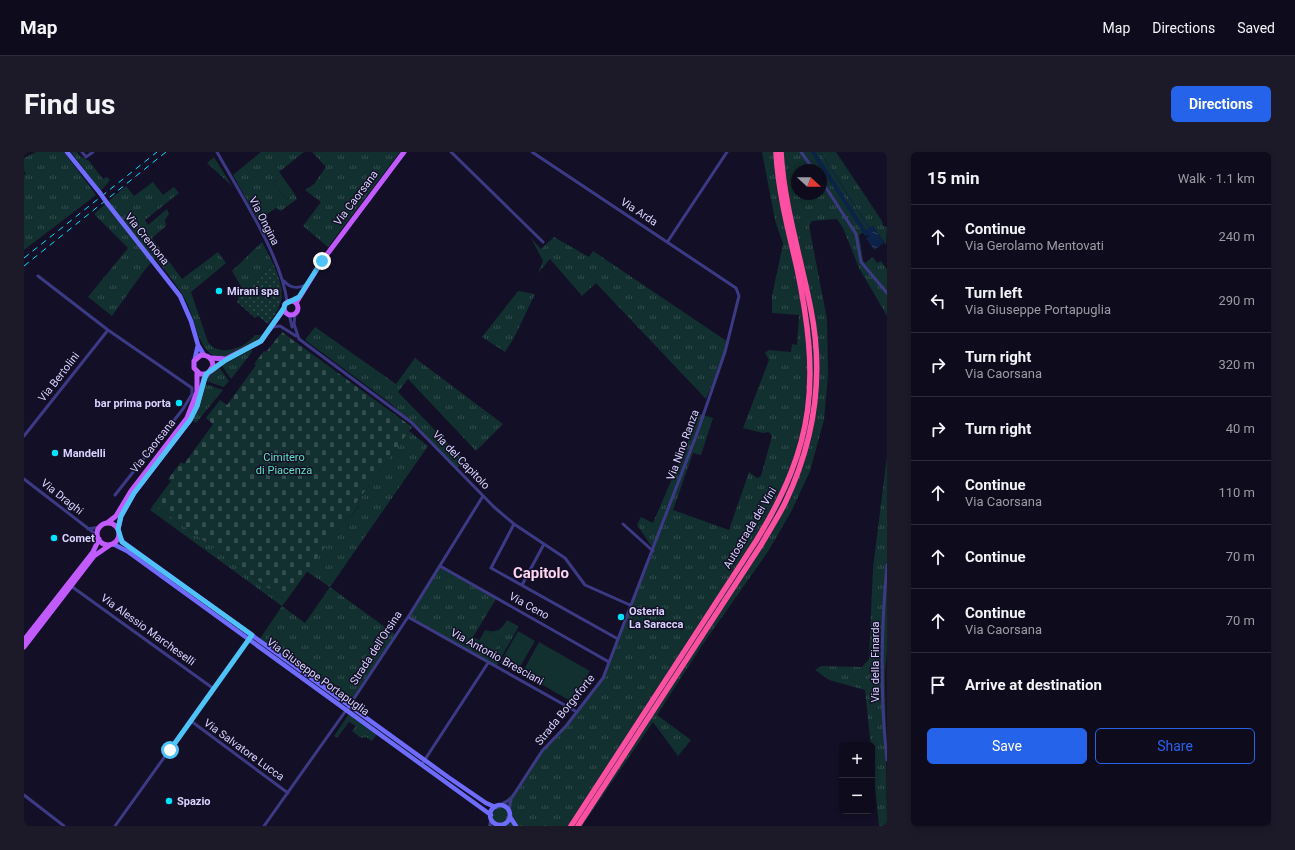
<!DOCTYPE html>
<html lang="en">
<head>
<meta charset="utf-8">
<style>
  :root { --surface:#0e0b1c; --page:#1c1929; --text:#f1f3f6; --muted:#9b9ba3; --line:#2e2b3b; --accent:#2563eb }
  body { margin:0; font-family:Roboto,sans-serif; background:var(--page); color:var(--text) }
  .controls { position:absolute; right:12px; bottom:12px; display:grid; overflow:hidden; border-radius:6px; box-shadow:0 2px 6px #0003 }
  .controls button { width:36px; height:36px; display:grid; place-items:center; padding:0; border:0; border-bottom:1px solid var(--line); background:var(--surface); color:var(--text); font:20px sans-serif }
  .compass { position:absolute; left:767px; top:12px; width:36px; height:36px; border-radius:50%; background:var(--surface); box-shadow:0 2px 6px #0003; rotate:112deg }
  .stop { position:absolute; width:12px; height:12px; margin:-9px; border:3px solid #4fc3f7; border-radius:50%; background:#fff }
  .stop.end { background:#4fc3f7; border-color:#fff; box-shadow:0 1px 4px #0008 }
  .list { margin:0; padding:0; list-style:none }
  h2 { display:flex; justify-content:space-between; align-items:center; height:52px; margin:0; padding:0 16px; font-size:17px }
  h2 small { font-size:13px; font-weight:400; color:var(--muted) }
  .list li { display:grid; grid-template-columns:26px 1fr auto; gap:12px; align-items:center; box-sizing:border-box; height:64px; padding:0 16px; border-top:1px solid var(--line) }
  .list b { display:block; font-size:15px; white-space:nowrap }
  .list p { margin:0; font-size:13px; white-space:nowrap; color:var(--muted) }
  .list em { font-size:13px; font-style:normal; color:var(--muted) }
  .actions { display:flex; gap:8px; padding:12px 16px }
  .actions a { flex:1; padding:9px 0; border:1px solid var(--accent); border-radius:6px; text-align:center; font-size:14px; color:var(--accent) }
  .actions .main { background:var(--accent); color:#fff }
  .icon { flex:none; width:22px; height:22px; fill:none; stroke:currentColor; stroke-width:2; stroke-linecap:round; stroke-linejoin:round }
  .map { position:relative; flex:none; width:863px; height:674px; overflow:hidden; border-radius:6px }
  header { display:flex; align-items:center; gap:24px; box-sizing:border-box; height:56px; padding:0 20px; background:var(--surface); border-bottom:1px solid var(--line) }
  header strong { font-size:19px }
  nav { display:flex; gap:22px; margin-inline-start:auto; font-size:14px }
  .intro { display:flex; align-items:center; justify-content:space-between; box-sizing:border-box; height:96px; padding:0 24px }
  h1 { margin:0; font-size:28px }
  .button { padding:10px 18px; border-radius:6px; background:var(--accent); color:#fff; font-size:14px; font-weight:700 }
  main { display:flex; gap:24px; padding:0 24px }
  aside { flex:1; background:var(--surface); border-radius:6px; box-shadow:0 2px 6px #0003 }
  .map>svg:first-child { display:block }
  .grass { fill:url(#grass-tufts); fill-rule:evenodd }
  .cemetery { fill:url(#cemetery-stones) }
  .park { fill:#12302f }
  .garden { fill:url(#garden-dots) }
  .water { fill:url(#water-ripples) }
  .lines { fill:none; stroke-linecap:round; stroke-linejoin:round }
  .stream { stroke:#0c2248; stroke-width:1 }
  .canal { stroke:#0c2248; stroke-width:4 }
  .street { stroke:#3d3a85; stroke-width:3 }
  .secondary { stroke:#6f6bff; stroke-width:4.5 }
  .primary { stroke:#c25bff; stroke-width:5 }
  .highway { stroke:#ff4fa3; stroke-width:5.5 }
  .rail { stroke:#00e5ff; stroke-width:1; stroke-dasharray:6 5; stroke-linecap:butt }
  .secondary-bridge { stroke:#6f6bff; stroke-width:4.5 }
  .route { stroke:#4fc3f7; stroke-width:5 }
  .poi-dot { fill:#00e5ff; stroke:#130f26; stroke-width:1.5 }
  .labels { text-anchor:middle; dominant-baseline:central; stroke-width:3; stroke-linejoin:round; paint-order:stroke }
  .street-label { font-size:11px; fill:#d9d4ff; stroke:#130f26 }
  .poi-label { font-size:11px; font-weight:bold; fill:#d9d4ff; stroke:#130f26; text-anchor:start }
  .park-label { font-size:11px; fill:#5fe0c0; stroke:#130f26 }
  .district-label { font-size:15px; font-weight:bold; fill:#ffd6f0; stroke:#130f26 }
</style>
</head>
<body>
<header>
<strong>Map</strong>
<nav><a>Map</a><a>Directions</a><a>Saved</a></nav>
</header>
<div class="intro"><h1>Find us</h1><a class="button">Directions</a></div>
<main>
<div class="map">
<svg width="863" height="674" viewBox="0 0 863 674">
  <defs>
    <pattern id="grass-tufts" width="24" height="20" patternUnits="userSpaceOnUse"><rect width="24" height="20" fill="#12302f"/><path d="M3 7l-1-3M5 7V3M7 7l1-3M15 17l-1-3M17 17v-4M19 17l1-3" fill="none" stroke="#344d4e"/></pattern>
    <pattern id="cemetery-stones" width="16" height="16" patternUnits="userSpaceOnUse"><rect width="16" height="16" fill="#12302f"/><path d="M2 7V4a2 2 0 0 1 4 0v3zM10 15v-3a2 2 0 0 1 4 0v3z" fill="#344d4e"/></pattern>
    <pattern id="garden-dots" width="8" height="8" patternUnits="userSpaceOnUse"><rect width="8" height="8" fill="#12302f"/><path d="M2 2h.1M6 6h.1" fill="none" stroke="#344d4e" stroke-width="1.8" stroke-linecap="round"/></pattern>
    <pattern id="water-ripples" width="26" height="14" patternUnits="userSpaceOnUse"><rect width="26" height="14" fill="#0c2248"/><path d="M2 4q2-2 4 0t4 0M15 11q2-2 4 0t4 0" fill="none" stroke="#2f4163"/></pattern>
  </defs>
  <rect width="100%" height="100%" fill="#130f26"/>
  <path class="grass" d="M12,0H40L72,43L0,98V23L2,22L0,19V6Z
    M47,0H53L56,4L65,9L79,27L83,25L86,28L77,39Z
    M237,0H280L255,20L258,24L249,31L262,47L270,41L273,47L257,59L252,56L234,68L209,23Z
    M288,0H376L304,95L279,74L297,50L281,38L290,32L302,15Z
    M738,0H812L858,69L859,74L863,75L862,93L849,74L835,83L839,108L841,111L849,105L853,111L857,109L863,117V164L835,116L819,76L813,67L788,69L785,74L803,167L804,223L800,268L786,319L768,358L745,398L677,495L633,563L667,588L654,604L629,570L558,674H464L467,657L480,650L493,637L518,600L553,560L579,526L607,453L630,398L613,373L617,365L629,371L676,262L689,266L677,303L669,301L649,358L705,378L725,320L733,326L737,324L748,284L745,280L739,281L719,276L745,208L741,201L745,198L767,200L768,192L773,193L775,163L748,161V144L759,92L751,68ZM773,18H797V42H773Z
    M190,5L208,34L183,11Z
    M129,30L139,43L150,35L155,41L121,68L124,73L143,57L145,62L141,68L142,74L128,86L158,127L194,100L202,111L167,140L184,190C195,206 221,196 231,183H238C231,191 220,195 212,200C176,220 174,173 163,151C155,135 143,121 131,106L120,119L88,164L64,145L104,96L70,62L102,34L110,44Z
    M530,85L565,105L569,99L704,190L702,199L682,247L572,131L558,144L526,107L514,121L519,109L507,86L517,97Z
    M238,90L249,111L221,141L208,119Z
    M494,139L511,142L490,186L481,200L458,185Z
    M291,175L372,232L391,206L479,272L452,299L384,227L374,240L441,309L433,316L366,251L281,188Z
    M228,197V200L207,227L198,214Z
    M195,215L205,229L200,235L182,229L187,221Z
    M181,232L199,238L172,271L168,268Z
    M385,279L404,294L306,435L372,483L326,553L235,488L258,454L126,358L130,352L262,449L258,454L281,471L306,435L282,419L323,364L326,366L335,354L332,351Z
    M863,304V497L861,521L863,674H855L841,538L805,528L791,518L797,514L838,515L845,507L849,416Z
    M416,414L472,447L449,485L455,488L448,501L384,465Z
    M483,468L494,474V476L482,497L477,494L474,499L471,497L477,488L461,478C473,481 476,479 483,468Z
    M325,562L353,582L348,589L342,585L337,586L328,579L332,574L325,570L313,586L310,584Z"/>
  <path class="cemetery" d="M258,180L388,275L332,351L335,353L326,366L323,364L262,449L130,352L147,329L144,327L157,310L160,312L189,272L182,266L196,248L203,253L232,213L230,212L240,199L242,200Z"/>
  <path class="park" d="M258,24L270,41L262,47L249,31Z
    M461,478L477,488L471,497L474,499L477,494L482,497L472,515L448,501Z
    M494,479L511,489L493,520L476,511Z
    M515,490L566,519L548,550L498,521Z"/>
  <path class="garden" d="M249,111C260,138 263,148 244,172L234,164L231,166L213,150L218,137L221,141Z"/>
  <path class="water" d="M849,74L860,91L850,98L842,86L845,84L842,78Z"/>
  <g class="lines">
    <path class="stream" d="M796,0L846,77"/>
    <path class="canal" d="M789,0L842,82L847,79"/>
    <path class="street" d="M58,0L62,5L69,0
      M193,0C215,40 258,105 263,150
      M427,0L519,90
      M777,0L790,18
      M797,28L832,82L837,110L863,141
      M644,89L703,0
      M14,124L84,178L168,236V242L159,257L91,343
      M260,129C267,137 274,137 283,132
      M264,162L266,166L268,175
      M271,162L270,172L275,187L387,270L470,355L490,372L541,406L561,433L606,453
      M249,175L256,174L272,184
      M0,284L84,178
      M0,327L74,384
      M490,372L467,416L594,487
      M599,372L629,399
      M64,377L76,375
      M863,413C857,477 856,544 863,608
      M416,414L585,510
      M498,433L520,392
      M47,434L190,537
      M384,465L553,560
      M167,569L264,641
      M398,612L464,511
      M0,643L40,674
      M476,653L487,647L518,599L542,574L579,526L672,284L701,200L715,144L712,136L508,0
      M485,659L487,647
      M91,674L228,483
      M240,674L323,557L386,462L459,344
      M466,674L467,667
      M472,674L474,673"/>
    <path class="secondary" d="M43,0L76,41
      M83,51L156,144L167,169L174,193L180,203
      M171,206L174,193
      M95,383L99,390L424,625L462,651L471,655
      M89,392L103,399L467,663
      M466 663a10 10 0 1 1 20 0a10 10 0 1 1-20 0Z
      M486,665L492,674"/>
    <path class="primary" d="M260 156a7 7 0 1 1 14 0a7 7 0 1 1-14 0Z
      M272,151L298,109L380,0
      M187,206L202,207L237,189L260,157
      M187,219L202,207
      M83,371L92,364L107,339L163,266L173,240V221
      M73 382a11 11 0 1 1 22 0a11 11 0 1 1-22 0Z
      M94,377L97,364L110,341L166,268L173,254L180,227L189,214C189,207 184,203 177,203L170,209V216L176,222H182
      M0,488L69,400L75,387
      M0,495L70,404L86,393"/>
    <path class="highway" d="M547,674L732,389C792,291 796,228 773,116C764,78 754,39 752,0
      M554,674L737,393C745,379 754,365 761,351C790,290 800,224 787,158C777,106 760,53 757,0"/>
    <path class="rail" d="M0,106L133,0
      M0,114L142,0"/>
    <path class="secondary-bridge" d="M76,41L83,51"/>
  </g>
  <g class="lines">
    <path class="route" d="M146,598L228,483L98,390L94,377L97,364L110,341L166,268L173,254L182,222L202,208L237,189L260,156L261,152L275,145L298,109"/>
  </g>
  <g class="poi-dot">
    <circle cx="195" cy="139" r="4"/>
    <circle cx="155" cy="251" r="4"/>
    <circle cx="31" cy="301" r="4"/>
    <circle cx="30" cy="386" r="4"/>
    <circle cx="597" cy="465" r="4"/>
    <circle cx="145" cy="649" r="4"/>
  </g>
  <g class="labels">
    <g class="street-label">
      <text transform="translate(332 46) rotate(-53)">Via Caorsana</text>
      <text transform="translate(615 60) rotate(33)">Via Arda</text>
      <text transform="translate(240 69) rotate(63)">Via Ongina</text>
      <text transform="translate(123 87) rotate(51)">Via Cremona</text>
      <text transform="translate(35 225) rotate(-52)">Via Bertolini</text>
      <text transform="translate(659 293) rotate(-70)">Via Nino Ranza</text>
      <text transform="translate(129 294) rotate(-52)">Via Caorsana</text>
      <text transform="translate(437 308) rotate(46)">Via del Capitolo</text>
      <text transform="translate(38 345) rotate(38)">Via Draghi</text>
      <text transform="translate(726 376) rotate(-59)">Autostrada dei Vini</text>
      <text transform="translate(505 454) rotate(29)">Via Ceno</text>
      <text transform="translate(124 478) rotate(36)">Via Alessio Marcheselli</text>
      <text transform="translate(352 496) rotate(-57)">Strada dell'Orsina</text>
      <text transform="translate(473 505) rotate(29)">Via Antonio Bresciani</text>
      <text transform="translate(851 510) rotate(-90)">Via della Finarda</text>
      <text transform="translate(294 525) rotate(36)">Via Giuseppe Portapuglia</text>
      <text transform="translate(541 558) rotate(-51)">Strada Borgoforte</text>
      <text transform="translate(220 598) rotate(36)">Via Salvatore Lucca</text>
    </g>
    <g class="poi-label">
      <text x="203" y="139">Mirani spa</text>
      <text x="147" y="251" text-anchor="end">bar prima porta</text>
      <text x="39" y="301">Mandelli</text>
      <text x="38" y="386">Comet</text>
      <text x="605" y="459">Osteria<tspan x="605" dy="13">La Saracca</tspan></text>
      <text x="153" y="649">Spazio</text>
    </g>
    <g class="park-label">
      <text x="260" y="305">Cimitero<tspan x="260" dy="13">di Piacenza</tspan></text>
    </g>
    <g class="district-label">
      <text x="517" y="421">Capitolo</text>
    </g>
  </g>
</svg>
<div class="controls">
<button>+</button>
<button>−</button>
</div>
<svg class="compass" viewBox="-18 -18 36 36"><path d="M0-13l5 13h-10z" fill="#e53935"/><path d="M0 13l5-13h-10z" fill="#9b9ba3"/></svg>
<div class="stop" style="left:146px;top:598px"></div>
<div class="stop end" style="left:298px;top:109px"></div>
</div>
<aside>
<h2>15 min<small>Walk · 1.1 km</small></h2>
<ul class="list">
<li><svg class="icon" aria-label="ahead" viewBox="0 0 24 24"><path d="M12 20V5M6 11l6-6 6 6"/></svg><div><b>Continue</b><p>Via Gerolamo Mentovati</p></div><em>240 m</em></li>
<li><svg class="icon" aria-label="left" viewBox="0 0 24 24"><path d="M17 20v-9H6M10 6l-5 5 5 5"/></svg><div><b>Turn left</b><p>Via Giuseppe Portapuglia</p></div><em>290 m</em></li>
<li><svg class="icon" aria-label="right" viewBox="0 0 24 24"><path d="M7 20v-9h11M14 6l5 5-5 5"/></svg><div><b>Turn right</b><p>Via Caorsana</p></div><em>320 m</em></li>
<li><svg class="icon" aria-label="right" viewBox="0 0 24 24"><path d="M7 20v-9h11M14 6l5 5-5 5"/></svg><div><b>Turn right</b></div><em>40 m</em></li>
<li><svg class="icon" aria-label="ahead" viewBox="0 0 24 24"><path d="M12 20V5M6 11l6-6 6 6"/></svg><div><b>Continue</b><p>Via Caorsana</p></div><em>110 m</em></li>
<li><svg class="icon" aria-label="ahead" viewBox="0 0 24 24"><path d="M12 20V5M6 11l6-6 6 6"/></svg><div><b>Continue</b></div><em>70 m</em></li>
<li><svg class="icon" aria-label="ahead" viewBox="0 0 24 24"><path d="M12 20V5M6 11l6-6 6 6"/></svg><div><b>Continue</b><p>Via Caorsana</p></div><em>70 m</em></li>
<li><svg class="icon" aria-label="arrive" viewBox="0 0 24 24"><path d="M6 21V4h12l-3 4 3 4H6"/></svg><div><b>Arrive at destination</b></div></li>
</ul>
<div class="actions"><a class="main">Save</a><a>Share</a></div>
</aside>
</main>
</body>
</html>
